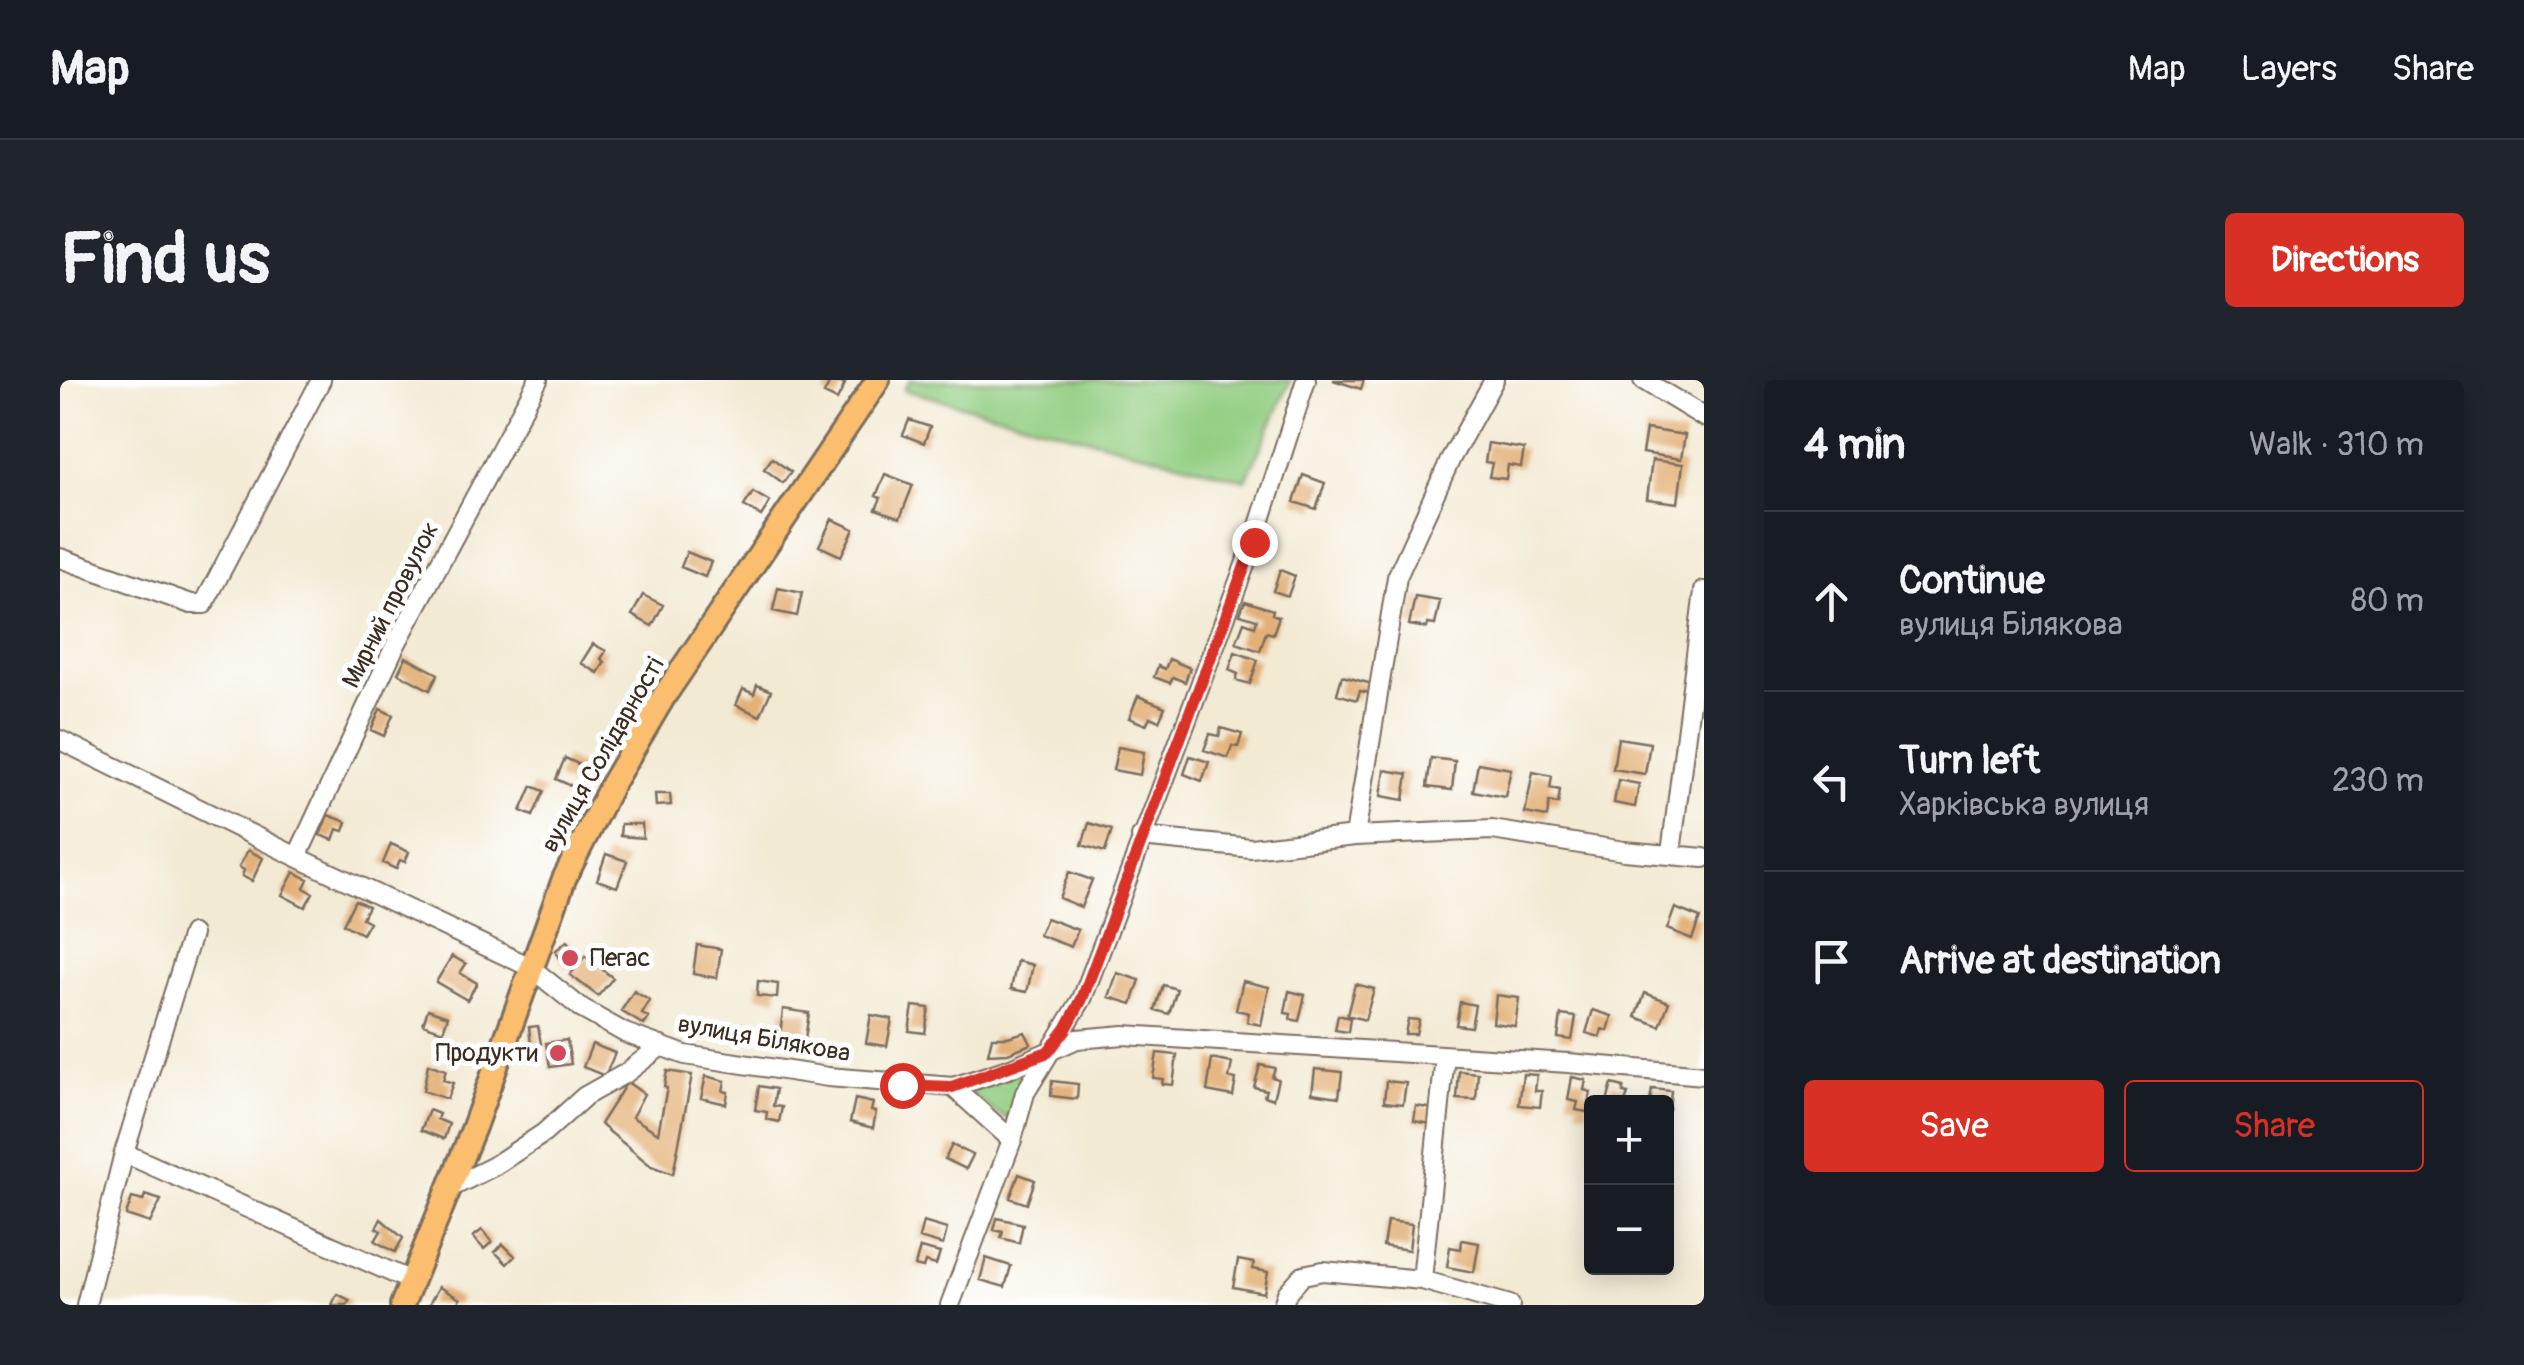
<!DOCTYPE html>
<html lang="en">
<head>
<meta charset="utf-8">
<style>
  :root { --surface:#171b24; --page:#20242c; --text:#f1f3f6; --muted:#9ea1a6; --line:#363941; --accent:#d93025 }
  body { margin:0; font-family:Pangolin,sans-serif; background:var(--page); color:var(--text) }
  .controls { position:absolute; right:30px; bottom:30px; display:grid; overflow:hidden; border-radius:10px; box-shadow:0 5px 25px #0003 }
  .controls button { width:90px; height:90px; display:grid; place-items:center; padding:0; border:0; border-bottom:2px solid var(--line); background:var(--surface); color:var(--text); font:50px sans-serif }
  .stop { position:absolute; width:30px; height:30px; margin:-22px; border:8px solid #d93025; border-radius:50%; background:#fff }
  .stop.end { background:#d93025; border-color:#fff; box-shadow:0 2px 10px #0008 }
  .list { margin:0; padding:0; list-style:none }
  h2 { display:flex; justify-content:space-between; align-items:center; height:130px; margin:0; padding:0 40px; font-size:42px }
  h2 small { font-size:32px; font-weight:400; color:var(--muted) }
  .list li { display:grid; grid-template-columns:65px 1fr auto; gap:30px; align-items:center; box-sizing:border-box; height:180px; padding:0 40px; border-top:2px solid var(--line) }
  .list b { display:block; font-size:38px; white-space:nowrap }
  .list p { margin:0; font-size:32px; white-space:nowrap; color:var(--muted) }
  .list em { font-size:32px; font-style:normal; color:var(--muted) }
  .actions { display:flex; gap:20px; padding:30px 40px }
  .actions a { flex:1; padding:22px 0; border:2px solid var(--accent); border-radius:10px; text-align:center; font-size:35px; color:var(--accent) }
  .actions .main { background:var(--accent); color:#fff }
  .icon { flex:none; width:55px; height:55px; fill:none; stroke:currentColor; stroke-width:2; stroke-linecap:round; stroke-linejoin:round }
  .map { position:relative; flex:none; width:1644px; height:925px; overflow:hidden; border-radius:10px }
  header { display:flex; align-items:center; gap:60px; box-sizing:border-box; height:140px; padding:0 50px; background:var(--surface); border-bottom:2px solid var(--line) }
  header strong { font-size:48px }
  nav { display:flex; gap:55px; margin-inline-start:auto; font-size:35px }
  .intro { display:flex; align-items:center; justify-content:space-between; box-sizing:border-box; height:240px; padding:0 60px }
  h1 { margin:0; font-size:70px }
  .button { padding:25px 45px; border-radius:10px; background:var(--accent); color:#fff; font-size:35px; font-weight:700 }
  main { display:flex; gap:60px; padding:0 60px }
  aside { flex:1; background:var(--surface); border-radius:10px; box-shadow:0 5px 25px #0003 }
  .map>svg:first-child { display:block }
  .green { fill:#93ce82; stroke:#677c50; stroke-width:2.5 }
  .building { fill:#e3b077 }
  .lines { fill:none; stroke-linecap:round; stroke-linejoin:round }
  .minor-casing { stroke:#7b6d5e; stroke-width:22 }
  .major-casing { stroke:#7b6d5e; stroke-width:28 }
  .minor { stroke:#fff; stroke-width:18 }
  .major { stroke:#fbbe6e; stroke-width:22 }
  .route { stroke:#d93025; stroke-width:12 }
  .poi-dot { fill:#d1495b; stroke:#fff; stroke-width:4 }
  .labels { text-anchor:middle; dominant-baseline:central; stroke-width:10; stroke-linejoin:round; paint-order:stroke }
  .street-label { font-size:25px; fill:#3b2a1e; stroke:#fff }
  .poi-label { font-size:25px; fill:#3b2a1e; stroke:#fff; text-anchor:start }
</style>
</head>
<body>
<header>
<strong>Map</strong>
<nav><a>Map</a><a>Layers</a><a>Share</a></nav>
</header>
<div class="intro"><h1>Find us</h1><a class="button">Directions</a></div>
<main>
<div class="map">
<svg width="1644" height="925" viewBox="0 0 1644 925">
  <rect width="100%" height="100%" fill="#fff"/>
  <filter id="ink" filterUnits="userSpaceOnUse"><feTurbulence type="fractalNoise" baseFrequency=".01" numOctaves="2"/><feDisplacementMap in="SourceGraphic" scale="20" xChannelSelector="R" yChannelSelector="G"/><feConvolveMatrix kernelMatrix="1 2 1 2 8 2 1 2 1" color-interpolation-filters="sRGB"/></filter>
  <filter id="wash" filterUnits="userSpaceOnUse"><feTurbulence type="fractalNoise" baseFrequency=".0048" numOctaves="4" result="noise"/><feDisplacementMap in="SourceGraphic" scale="40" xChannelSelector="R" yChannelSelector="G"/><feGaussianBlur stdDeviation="2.25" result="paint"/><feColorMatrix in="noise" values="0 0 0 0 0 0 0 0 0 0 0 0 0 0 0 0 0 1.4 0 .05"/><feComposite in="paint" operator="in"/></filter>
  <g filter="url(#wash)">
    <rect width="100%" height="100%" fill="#f3ead4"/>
    <path class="green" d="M850,0H1231L1186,100L844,10Z
      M975,684L951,740L934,732L912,715L913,710Z"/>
    <g id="blocks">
      <path class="building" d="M771,0L785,4L777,20L764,14Z
        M1273,0H1304L1301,9Z
        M849,40L870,47L864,63L843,55Z
        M1586,49L1625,55L1621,79L1582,73Z
        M1428,63L1464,69L1461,87L1448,85L1446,99L1429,97L1432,83L1425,82Z
        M712,78L731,92L723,103L704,89Z
        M1592,80L1623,84L1618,123L1587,119Z
        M825,94L853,105L840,138L816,129L821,118L816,116Z
        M1243,95L1265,103L1256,129L1234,122Z
        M693,112L710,122L701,136L684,126Z
        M772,139L794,149L781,176L759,166Z
        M627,172L651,182L645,197L621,187Z
        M1220,190L1235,196L1228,216L1213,211Z
        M718,208L742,213L737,236L713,231Z
        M583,215L603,225L592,246L572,235Z
        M1355,217L1380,221L1375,245L1368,244L1367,248L1349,245Z
        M1185,221L1213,230L1212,234L1219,237L1213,254L1206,252L1200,271L1176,263L1184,242L1195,246L1197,239L1180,234Z
        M533,264L546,271L541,279L545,282L538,293L521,283Z
        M1175,272L1198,280L1190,304L1176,300L1178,294L1169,290Z
        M346,277L378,294L370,310L338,293Z
        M1109,279L1130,288L1125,302L1113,297L1110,303L1094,297L1098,286L1105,289Z
        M1282,296L1312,304L1310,313L1300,311L1297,320L1277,314Z
        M697,305L711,311L700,336L676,325L683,309L694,314Z
        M1078,316L1105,327L1099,341L1090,337L1086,345L1069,338Z
        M320,329L333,335L324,356L311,350Z
        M1161,348L1182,354L1178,367L1172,366L1168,378L1144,370L1150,354L1159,356Z
        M1558,358L1590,363L1585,394L1553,389Z
        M1058,367L1084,372L1080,395L1053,390Z
        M1130,376L1149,382L1142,401L1124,394Z
        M505,378L527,388L518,409L496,399Z
        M1371,378L1395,381L1392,410L1367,407Z
        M1418,383L1451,389L1445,417L1413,411Z
        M1325,390L1348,394L1344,420L1321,416Z
        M1473,392L1492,396L1490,408L1500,410L1498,424L1489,422L1487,437L1465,433Z
        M1558,400L1579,404L1575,427L1554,423Z
        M472,406L484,411L473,436L461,431Z
        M595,414H610L611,425L596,426Z
        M268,435L287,442L284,451L277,449L273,460L260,455Z
        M1029,443L1052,450L1045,472L1022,465Z
        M561,444H582L583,458L560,456Z
        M331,464L349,472L345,482L340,480L336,489L323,483Z
        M188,470L203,478L192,501L182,496L184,490L179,487Z
        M546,474L567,481L557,507L537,500Z
        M234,492L248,499L244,508L253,513L245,527L222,515Z
        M1009,492L1032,500L1021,527L999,518Z
        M295,520L308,526L302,538L309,542L302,554L283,544Z
        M1615,528L1640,538L1632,559L1607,549Z
        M986,538L1018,550L1011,567L979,555Z
        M507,561L519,577L506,587L495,571Z
        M637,565L661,569L657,598L633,594Z
        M392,576L406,584L400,593L417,603L407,620L376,602Z
        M525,576L553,598L538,616L510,595Z
        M957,581L973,585L967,612L951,609Z
        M1057,593L1080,600L1072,624L1049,617Z
        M698,601L718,604L717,618L697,616Z
        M1183,601L1209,607L1201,645L1187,642L1189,633L1176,630Z
        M1295,604L1314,609L1305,640L1287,635Z
        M1103,605L1117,609L1109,634L1095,630Z
        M574,611L590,621L582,634L589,638L584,645L561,631Z
        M1229,611L1245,615L1239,641L1230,639L1231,634L1225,633Z
        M1585,613L1609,622L1600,646L1576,637Z
        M1436,615L1459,618L1455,646L1433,643Z
        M1400,622L1415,625L1411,647L1396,645Z
        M853,626L869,628L865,653L849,651Z
        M368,629L388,636L383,651L363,644Z
        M723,629L749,633L745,659L720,655Z
        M1533,630L1552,636L1548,651L1542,649L1540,657L1526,653Z
        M811,635L832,639L827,666L806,663Z
        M1278,635L1290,638L1288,652L1275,650Z
        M1501,635L1516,637L1512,660L1498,658Z
        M1348,639L1359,640L1356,654H1345Z
        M478,646L481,664L471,665L469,647Z
        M965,652L971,664L948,673L928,674L932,657H948Z
        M507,660L511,684L490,687L486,663Z
        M532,664L555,673L545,696L523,687Z
        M1097,673L1117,675L1113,705L1102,704L1103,699L1093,698Z
        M1152,679L1172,683L1169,698L1176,699L1173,716L1147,711Z
        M368,684L386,690L383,700L393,703L387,719L363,711Z
        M1200,685L1215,688L1212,697L1218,699L1213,719L1204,716L1206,710L1194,707Z
        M1255,689L1282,692L1279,717L1252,713Z
        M607,691L632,695L613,794L591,786L540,744L567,702L584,714L572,737L598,753L607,708L604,707Z
        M1399,691L1418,693L1416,720L1397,719Z
        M1463,694L1477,695L1475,711H1482L1480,727L1459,725Z
        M646,696L665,701L663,711L668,712L666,724L641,718Z
        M1512,697L1526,700L1524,710L1531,712L1527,732L1516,730L1518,722L1508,720Z
        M992,701L1018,704L1017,719L991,716Z
        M1326,701L1346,703L1343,724L1324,722Z
        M1552,704L1564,707L1563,713L1568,714L1565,722H1547Z
        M699,706L716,709L713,726L722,727L719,742L706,739L707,732L695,730Z
        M1592,709L1611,711L1609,731L1606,722H1590Z
        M795,719L813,723L811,731L816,732L813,748L790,742Z
        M1356,726L1375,729L1372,744L1354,741Z
        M369,730L379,734L377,739L389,744L384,759L361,750Z
        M892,765L913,775L906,789L885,779Z
        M959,794L975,800L967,824L950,818Z
        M85,815L101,820L90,843L66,835L72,818L83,821Z
        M937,838L963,844L959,863L941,858L943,852L934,850Z
        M321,839L343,858L335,872L315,861L321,851L316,848Z
        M1327,841L1352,844L1349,870L1323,866Z
        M863,842L887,849L883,865L859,858Z
        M422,850L432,862L424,869L413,857Z
        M1402,860L1419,863L1414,892L1387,887L1390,867L1401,869Z
        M443,864L455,876L447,884L435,872Z
        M860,868L880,873L876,885L865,882L863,888L855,886Z
        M926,878L951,886L945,907L920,900Z
        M1178,880L1194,883L1193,889L1208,892L1204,913L1173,907Z
        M379,907L400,919L397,925L369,924Z
        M277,914L290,920L287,925H272Z"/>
    </g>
  </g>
  <g filter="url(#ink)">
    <use href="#blocks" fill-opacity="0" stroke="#7b6d5e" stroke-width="2.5"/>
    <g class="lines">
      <defs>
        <path id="minor" d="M1583,0L1644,37
          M0,178L131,224H144L261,0
          M0,360L237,477L470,587L522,629L565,653L625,675L768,697L893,707L951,688L1017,659L1064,655L1508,683L1644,695
          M1295,456L1337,197L1391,78L1434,0
          M1081,457L1191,468L1295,456L1432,450L1564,471L1644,478
          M1611,473L1644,211
          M237,477L334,268L478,0
          M893,707L952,760
          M64,773L351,901
          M388,809L434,786L484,753L525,716L566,693L601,666
          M1362,900L1385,676
          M26,925L64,773L132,554
          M890,925L952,760L965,713L1022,619L1046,556L1194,161L1246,0
          M1223,925L1227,913L1243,895L1263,891L1362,900L1450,925"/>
        <path id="major" d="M342,925L414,747L504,499L552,404L604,316L818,0"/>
      </defs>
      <use href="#minor" class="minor-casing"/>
      <use href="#major" class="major-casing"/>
      <use href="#minor" class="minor"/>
      <use href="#major" class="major"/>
    </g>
  </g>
  <g class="lines" filter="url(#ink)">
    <path class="route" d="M842,705L892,707L988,672L1006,649L1022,619L1194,162"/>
  </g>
  <g class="poi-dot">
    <circle cx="510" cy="578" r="10"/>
    <circle cx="498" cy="673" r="10"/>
  </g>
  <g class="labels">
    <g class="street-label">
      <text transform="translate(331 225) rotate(-63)">Мирний провулок</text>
      <text transform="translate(543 375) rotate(-60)">вулиця Солідарності</text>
      <text transform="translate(704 659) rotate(10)">вулиця Білякова</text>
    </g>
    <g class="poi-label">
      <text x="530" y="578">Пегас</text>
      <text x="478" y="673" text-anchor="end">Продукти</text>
    </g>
  </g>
</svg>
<div class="controls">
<button>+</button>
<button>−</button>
</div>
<div class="stop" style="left:842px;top:705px"></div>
<div class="stop end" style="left:1194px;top:162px"></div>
</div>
<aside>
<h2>4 min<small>Walk · 310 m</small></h2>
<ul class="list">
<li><svg class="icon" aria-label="ahead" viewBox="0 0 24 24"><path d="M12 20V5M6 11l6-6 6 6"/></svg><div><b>Continue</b><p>вулиця Білякова</p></div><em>80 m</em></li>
<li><svg class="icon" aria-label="left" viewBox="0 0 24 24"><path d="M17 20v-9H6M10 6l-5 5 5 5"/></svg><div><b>Turn left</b><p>Харківська вулиця</p></div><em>230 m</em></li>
<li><svg class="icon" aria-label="arrive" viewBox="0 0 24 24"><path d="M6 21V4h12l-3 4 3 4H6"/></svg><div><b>Arrive at destination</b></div></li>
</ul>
<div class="actions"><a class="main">Save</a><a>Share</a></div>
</aside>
</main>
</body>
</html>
